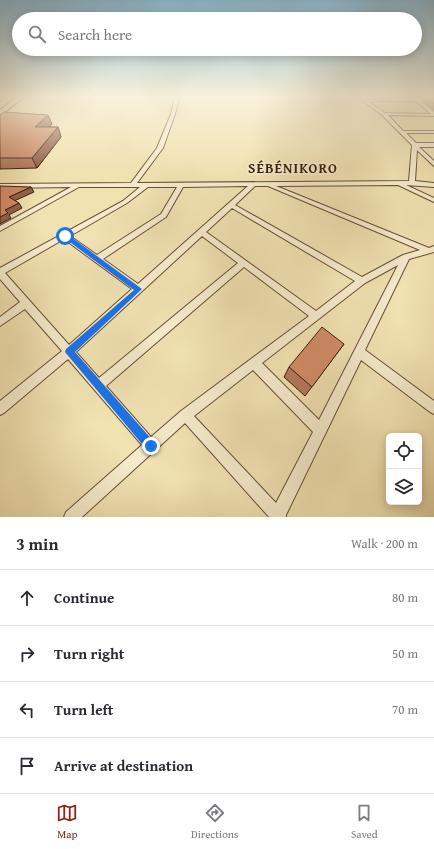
<!DOCTYPE html>
<html lang="en">
<head>
<meta charset="utf-8">
<style>
  :root { --surface:#fff; --page:#f7f7f7; --text:#2b2b33; --muted:#7c7c81; --line:#e1e1e2; --accent:#8f2418 }
  body { margin:0; font-family:"Gentium Book Plus",serif; background:var(--page); color:var(--text) }
  .controls { position:absolute; right:12px; bottom:12px; display:grid; overflow:hidden; border-radius:6px; box-shadow:0 2px 10px #0003 }
  .controls button { width:36px; height:36px; display:grid; place-items:center; padding:0; border:0; border-bottom:1px solid var(--line); background:var(--surface); color:var(--text); font:20px sans-serif }
  .stop { position:absolute; width:12px; height:12px; margin:-9px; border:3px solid #1a73e8; border-radius:50%; background:#fff }
  .stop.end { background:#1a73e8; border-color:#fff; box-shadow:0 1px 4px #0008 }
  .list { margin:0; padding:0; list-style:none }
  h2 { display:flex; justify-content:space-between; align-items:center; height:52px; margin:0; padding:0 16px; font-size:17px }
  h2 small { font-size:13px; font-weight:400; color:var(--muted) }
  .list li { display:grid; grid-template-columns:26px 1fr auto; gap:12px; align-items:center; box-sizing:border-box; height:56px; padding:0 16px; border-top:1px solid var(--line) }
  .list b { display:block; font-size:15px; white-space:nowrap }
  .list em { font-size:13px; font-style:normal; color:var(--muted) }
  .icon { flex:none; width:22px; height:22px; fill:none; stroke:currentColor; stroke-width:2; stroke-linecap:round; stroke-linejoin:round }
  .map { position:relative; flex:none; width:434px; height:517px; overflow:hidden }
  .search { position:absolute; background:var(--surface); box-shadow:0 2px 10px #0003; left:12px; right:12px; top:12px; height:44px; display:flex; align-items:center; gap:10px; box-sizing:border-box; padding:0 14px; border-radius:22px; color:var(--muted); font-size:15px }
  .sheet { height:276px; background:var(--surface) }
  nav { display:flex; justify-content:space-around; align-items:center; box-sizing:border-box; height:56px; border-top:1px solid var(--line); background:var(--surface); font-size:11px; color:var(--muted) }
  nav a { display:grid; justify-items:center; gap:2px }
  nav .on { color:var(--accent) }
  .map>svg:first-child { display:block }
  .lines { fill:none; stroke-linecap:round; stroke-linejoin:round }
  .street-casing { stroke:#684e3a; stroke-width:2 }
  .highway-casing { stroke:#3b1d12; stroke-width:2 }
  .street { fill:#f6eccd; fill-rule:evenodd }
  .highway { fill:#f1e2b2; fill-rule:evenodd }
  .wall { fill:#b37859; stroke:#3b1d12 }
  .shaded-wall { fill:#926148; stroke:#3b1d12 }
  .building { fill:#d08b67; stroke:#3b1d12 }
  .route { fill:#1a73e8 }
  .labels { text-anchor:middle; dominant-baseline:central; stroke-width:3; stroke-linejoin:round; paint-order:stroke }
  .far-district-label { font-size:14px; font-weight:bold; letter-spacing:1px; fill:#3b1d12; stroke:#f6eccd }
</style>
</head>
<body>
<div class="map">
<svg width="434" height="517" viewBox="0 0 434 517">
  <rect width="100%" height="100%" fill="#f1e2b2"/>
  <filter id="stains"><feTurbulence type="fractalNoise" baseFrequency=".005" numOctaves="4"/><feColorMatrix values="0 0 0 0 .2 0 0 0 0 .09 0 0 0 0 .02 0 0 0 .5 -.17"/></filter>
  <radialGradient id="worn" r=".72"><stop offset=".6" stop-color="#630" stop-opacity="0"/><stop offset="1" stop-color="#630" stop-opacity=".3"/></radialGradient>
  <g class="lines">
    <defs>
      <path id="street" d="M175,97H179L175,114L163,148L137,183L409,181L412,145L382,115L358,97H363L366,100L416,98L434,99V101H421L434,112V116L388,115L403,131H434V133H406L416,143H434V147H419L434,161V166L417,150L415,181L434,183V187L406,185L434,198V202L398,185L276,186L429,248L434,246V252L409,259L365,350L434,401V414L430,412L361,360L286,515V517H269L185,423L82,517H64L66,512L142,445L68,359L4,413L0,415V401L62,351L25,309L0,326V317L20,302L0,279V268L123,201L140,187H79L0,231V226L71,187L0,188V184L131,183L157,148L171,114ZM376,101H416L431,114L385,113L369,102ZM248,186L138,284L103,259L166,217L183,187ZM255,186H268L420,250L403,255L362,277L235,205ZM148,187H177L161,214L97,255L70,236L127,203ZM232,208L355,281L316,311L206,232ZM202,236L238,263L99,378L76,352ZM64,239L132,289L69,345L5,273ZM398,265L319,420L262,363L365,283ZM244,267L309,316L181,411L151,437L106,386ZM253,370L313,432L276,503L194,416Z"/>
      <path id="highway" d="M17,97H24L0,116V110Z"/>
    </defs>
    <use href="#street" class="street-casing"/>
    <use href="#highway" class="highway-casing"/>
    <use href="#street" class="street"/>
    <use href="#highway" class="highway"/>
  </g>
  <path class="wall" d="M425,97H434V110L425,102L427,98H431Z
    M0,115L52,124L49,127H58L61,137L37,168L0,169Z
    M344,344L305,396L284,377L289,367Z"/>
  <path class="shaded-wall" d="M0,97H6L0,102Z
    M48,115L52,124L40,137L35,127Z
    M58,127L61,137L37,168L32,158Z
    M31,187L34,192L12,202L9,197Z
    M19,203L22,208L9,215L11,218L0,224V217L5,210Z"/>
  <path class="building" d="M434,97V103L427,98Z
    M4,112L48,115L35,127H58L32,158H0V115Z
    M0,186L31,187L9,197L19,203L5,210L8,213L0,217Z
    M322,327L344,344L312,387L289,367Z"/>
  <linearGradient id="sky" x2="0" y2="1"><stop stop-color="#89b8d2"/><stop offset="0.57" stop-color="#f9f2dc"/><stop offset="1" stop-color="#f9f2dc" stop-opacity="0"/></linearGradient>
  <rect width="434" height="170" fill="url(#sky)"/>
  <path class="route" d="M63,234H67L142,289L75,352L154,442L156,446L154,450L151,451L147,450L65,352L66,349L134,290L63,237Z"/>
  <g class="labels">
    <g class="far-district-label">
      <text x="293" y="168">SÉBÉNIKORO</text>
    </g>
  </g>
  <rect width="100%" height="100%" filter="url(#stains)"/>
  <rect width="100%" height="100%" fill="url(#worn)"/>
</svg>
<div class="controls">
<button><svg class="icon" aria-label="locate" viewBox="0 0 24 24"><circle cx="12" cy="12" r="6"/><path d="M12 2v4M12 18v4M2 12h4M18 12h4"/></svg></button>
<button><svg class="icon" aria-label="layers" viewBox="0 0 24 24"><path d="M12 4l9 5-9 5-9-5zM3 14l9 5 9-5"/></svg></button>
</div>
<div class="stop" style="left:65px;top:236px"></div>
<div class="stop end" style="left:151px;top:446px"></div>
<div class="search"><svg class="icon" aria-label="search" viewBox="0 0 24 24"><circle cx="10" cy="10" r="6"/><path d="M15 15l6 6"/></svg>Search here</div>
</div>
<section class="sheet">
<h2>3 min<small>Walk · 200 m</small></h2>
<ul class="list">
<li><svg class="icon" aria-label="ahead" viewBox="0 0 24 24"><path d="M12 20V5M6 11l6-6 6 6"/></svg><div><b>Continue</b></div><em>80 m</em></li>
<li><svg class="icon" aria-label="right" viewBox="0 0 24 24"><path d="M7 20v-9h11M14 6l5 5-5 5"/></svg><div><b>Turn right</b></div><em>50 m</em></li>
<li><svg class="icon" aria-label="left" viewBox="0 0 24 24"><path d="M17 20v-9H6M10 6l-5 5 5 5"/></svg><div><b>Turn left</b></div><em>70 m</em></li>
<li><svg class="icon" aria-label="arrive" viewBox="0 0 24 24"><path d="M6 21V4h12l-3 4 3 4H6"/></svg><div><b>Arrive at destination</b></div></li>
</ul>
</section>
<nav>
<a class="on"><svg class="icon" aria-label="map" viewBox="0 0 24 24"><path d="M3 6l6-2 6 2 6-2v14l-6 2-6-2-6 2zM9 4v14M15 6v14"/></svg>Map</a>
<a><svg class="icon" aria-label="directions" viewBox="0 0 24 24"><path d="M12 3l9 9-9 9-9-9zM9 14v-3h6M13 9l2 2-2 2"/></svg>Directions</a>
<a><svg class="icon" aria-label="saved" viewBox="0 0 24 24"><path d="M7 4h10v16l-5-4-5 4z"/></svg>Saved</a>
</nav>
</body>
</html>
